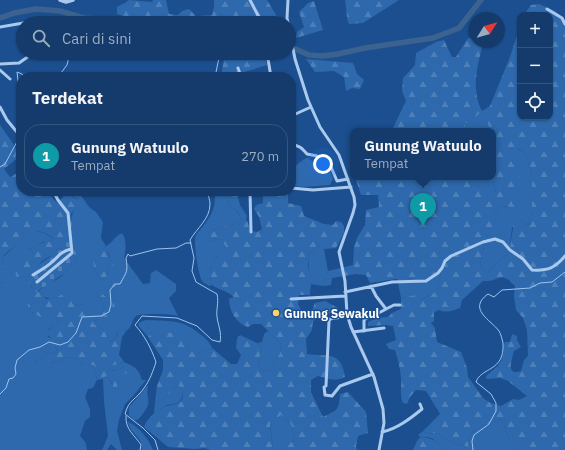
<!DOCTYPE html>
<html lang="id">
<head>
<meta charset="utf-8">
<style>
  :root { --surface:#143b6b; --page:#214673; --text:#f1f3f6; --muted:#9dadc1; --line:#33557e; --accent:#ffd166 }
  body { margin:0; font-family:"IBM Plex Sans",sans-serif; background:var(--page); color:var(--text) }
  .controls { position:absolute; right:12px; top:12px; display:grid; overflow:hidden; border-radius:8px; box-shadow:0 1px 3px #0004 }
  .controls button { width:36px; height:36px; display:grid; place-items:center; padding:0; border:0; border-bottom:1px solid var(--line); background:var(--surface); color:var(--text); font:20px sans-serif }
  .compass { position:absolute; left:469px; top:12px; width:36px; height:36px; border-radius:50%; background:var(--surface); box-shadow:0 1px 3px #0004; rotate:53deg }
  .you { position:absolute; left:323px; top:164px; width:14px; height:14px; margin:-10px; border:3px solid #fff; border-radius:50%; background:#1a73e8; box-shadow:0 0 0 6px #1a73e833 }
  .badge { display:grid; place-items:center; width:26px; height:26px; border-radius:50%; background:var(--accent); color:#fff; font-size:13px; font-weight:700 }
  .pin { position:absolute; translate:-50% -33px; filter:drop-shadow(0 1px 2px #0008) }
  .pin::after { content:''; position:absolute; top:21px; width:14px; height:12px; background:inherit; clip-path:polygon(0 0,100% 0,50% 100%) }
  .popup { position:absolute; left:350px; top:128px; width:146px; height:52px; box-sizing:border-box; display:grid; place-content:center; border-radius:8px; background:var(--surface); filter:drop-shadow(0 1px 3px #0005); font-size:13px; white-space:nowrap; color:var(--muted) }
  .popup b { font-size:15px; color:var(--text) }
  .popup::after { content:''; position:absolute; left:50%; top:100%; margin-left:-8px; border:8px solid transparent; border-top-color:var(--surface) }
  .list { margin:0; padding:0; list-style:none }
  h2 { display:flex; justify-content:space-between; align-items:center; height:52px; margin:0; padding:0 16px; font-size:17px }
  h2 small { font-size:13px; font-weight:400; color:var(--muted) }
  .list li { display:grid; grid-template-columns:26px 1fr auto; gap:12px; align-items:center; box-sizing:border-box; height:64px; margin:0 8px 8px; padding:0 8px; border:1px solid var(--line); border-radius:16px }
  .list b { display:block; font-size:15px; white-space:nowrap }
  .list p { margin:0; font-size:13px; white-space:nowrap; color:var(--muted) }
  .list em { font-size:13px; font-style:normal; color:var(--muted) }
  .icon { flex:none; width:22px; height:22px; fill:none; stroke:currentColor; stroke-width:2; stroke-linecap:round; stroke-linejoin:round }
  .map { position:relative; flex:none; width:565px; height:450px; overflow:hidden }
  .search { position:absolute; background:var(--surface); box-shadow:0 1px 3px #0004; left:16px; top:16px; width:280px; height:44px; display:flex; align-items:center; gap:10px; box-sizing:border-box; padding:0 14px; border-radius:22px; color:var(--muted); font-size:15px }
  .panel { position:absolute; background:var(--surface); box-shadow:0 1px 3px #0004; left:16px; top:72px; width:280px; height:124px; border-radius:16px }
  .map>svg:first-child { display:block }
  .grass { fill:#2e69ad; fill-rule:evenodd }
  .forest { fill:url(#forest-firs); fill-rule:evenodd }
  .cemetery { fill:url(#cemetery-stones) }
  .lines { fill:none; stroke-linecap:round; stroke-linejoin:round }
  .stream { stroke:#9cc4f0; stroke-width:1 }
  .river { stroke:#3c6290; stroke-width:5.5 }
  .minor { stroke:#a9c9ee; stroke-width:3 }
  .tertiary { stroke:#a9c9ee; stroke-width:3.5 }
  .poi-dot { fill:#ffd166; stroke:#1b4f8f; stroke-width:1.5 }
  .labels { text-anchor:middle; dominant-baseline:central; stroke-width:3; stroke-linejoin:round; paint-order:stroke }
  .poi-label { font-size:12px; font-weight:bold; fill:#fff; stroke:#1b4f8f; text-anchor:start }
</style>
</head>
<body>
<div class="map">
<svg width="565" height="450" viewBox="0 0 565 450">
  <defs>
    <pattern id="forest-firs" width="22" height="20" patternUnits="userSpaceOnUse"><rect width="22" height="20" fill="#2e69ad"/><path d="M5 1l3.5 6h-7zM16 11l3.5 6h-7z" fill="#4d80b9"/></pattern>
    <pattern id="cemetery-stones" width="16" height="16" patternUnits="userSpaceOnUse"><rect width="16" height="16" fill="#2e69ad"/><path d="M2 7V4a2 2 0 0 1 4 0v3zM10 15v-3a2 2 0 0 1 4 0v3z" fill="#4d80b9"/></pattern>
  </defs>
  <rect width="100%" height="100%" fill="#1b4f8f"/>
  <path class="grass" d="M482,111L491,131H466L465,124Z
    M493,136L495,146L493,179L496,194L487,189H481L475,184L473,177H493Z
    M517,149L525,153L532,175V212L529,225L519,220L512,228L509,253L498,261L487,274L480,264L486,238L488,235L494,215L499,206L509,207L518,184L519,173L515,158Z
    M308,157L310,160L328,167L333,179L330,185L304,187L291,186C292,168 293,166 308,157Z
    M65,191H78L89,207L96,212L103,222L101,238L106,246C114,242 113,237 122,233C127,240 126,249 124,258L143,284L150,283L151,273L156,270L176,284V291L169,298L178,316C172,314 141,313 136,316C131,320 133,327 126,331L125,330L117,333L115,338L111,342L109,340L104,330L93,323L95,320C106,323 109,316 115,308L113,289L108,288V298L105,295L97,294C102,300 108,308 101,315H85L83,313L85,304L75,306L59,296L52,299L44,297L39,291L48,283L58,279L65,273L77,259C72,248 68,221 74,210H82L77,199ZM104,246C108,249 110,259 113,264L108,269C108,275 107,279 101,280L95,270L93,259Z
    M214,191H227L229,207C236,208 240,214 241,220L231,226L220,227L213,231L206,242L218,239L227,246C221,255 211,261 210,271C209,275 211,281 212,285L209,286C207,284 203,283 202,281C198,274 193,242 196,235C198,232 202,228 204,225C212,215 217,204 214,191Z
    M33,230L44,233L54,239L49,242H43L29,249L17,278L24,277L32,287L30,288V299L32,313C43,315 44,324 55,317L58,318L59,320L56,325L49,329L48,337L51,338L50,344L55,346L58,352L45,354L34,364L38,367L48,362L52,363L68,357L76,359L84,365H94L95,368V372L97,380L93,388L88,389L85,397L90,409V417L85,421L80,436L86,443L87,450H0V282L3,283L2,258L21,240L27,232Z
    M318,245L324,249L328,271L324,286L310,284C311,274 307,265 309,254Z
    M437,272L441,273L437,292C432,295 426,296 421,300V295L401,298L397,278L408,277L415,279Z
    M146,320C167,321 183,319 200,334C206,339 209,341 212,348L199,354L191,352L186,343L152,332L148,337L138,325L140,322Z
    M268,331L281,344L280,353L270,370L266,371L260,369L258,363L262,348L257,343L262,342L264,334Z
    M124,362C134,366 139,369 142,380H146L133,396L125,404L119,420L117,431L122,450H117L111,444L107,450H102L108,436L104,402L103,379L106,376L110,380L112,385L117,386V380L124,366L117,371L111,370L110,367C113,364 119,365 124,362Z
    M178,385L183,391C182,406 176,402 165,406C161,408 157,411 154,414L155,402L161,401Z
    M147,386H148C145,400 154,400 142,415C139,418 139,420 134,420L129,415V407Z
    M281,415L291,424L295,439L282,450H273L270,423Z
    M501,419L509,438L517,450H443C442,446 435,440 431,438C426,436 422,439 418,435L423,431L429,434C439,431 441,437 449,441C455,444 461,445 467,447C469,443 469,437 471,434C476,426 493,423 501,419Z
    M128,422C139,426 149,440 153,450H141C145,438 129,433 128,422Z"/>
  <path class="forest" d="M129,0L152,2L153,0H166L169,14L178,15L182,11L189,9L196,16L212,15L214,7V0H267L281,23H181C170,19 158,18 146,17C135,17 127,18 117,14V7L125,3Z
    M345,0H399L363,23L349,24C346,19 347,8 345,0Z
    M314,1L323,30L296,38L297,32L304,27L299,12L308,3Z
    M539,4L555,11L565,20V450H517L509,438L501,419C493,423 476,426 471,434C469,437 469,443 468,447C461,445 455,444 449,441C441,437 439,431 429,434L423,431L440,414L426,391L416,390L410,397L407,404L403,403C399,394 402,387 401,378C400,368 398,359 395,350L389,349L386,344L396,340L393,326L386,325L368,326V322L377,318L388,317L392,313L401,309V298L421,294V300C427,296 432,295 437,291L441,273L437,272L430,277L424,279H415L408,277L370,283L366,275L356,274L332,278L331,285L324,286L328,271L353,265L354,247L357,238L365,225L366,210L379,207L378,195H361L355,177H473L475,184L481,189H487L496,193L493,179L495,146L493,131H491L482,112L465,124L466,131H389L393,128L406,101L402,91L403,78L415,65L416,53L436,42L444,40L452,57H456L468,38H475V42H480L483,44C477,67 471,90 482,111L490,106L510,57L520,26V117H550V15H524L531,5ZM518,149L525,153L532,175V212L529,225L519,220L514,222L509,253L498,261L487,274L480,264L486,238L496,223L494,215L499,206L516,207C519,196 520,185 519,174C519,163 513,162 518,149ZM502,277L509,280L515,286L514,296L516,310L523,318L527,330L528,356L524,360L521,371C505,376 512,359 514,351L521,347L517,340V336L512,334L510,342H505C503,346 504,350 503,355C501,365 493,370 486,376V379L500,378L508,381L527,396L519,400L513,399L501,406L491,403L484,399L468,377L467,368L461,352L437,342L435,328L431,323L434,321V312L439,310C446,313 453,311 460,308L462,300L483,281H490Z
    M225,53H265L267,65L228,77H221Z
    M306,59L353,63L357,74L364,80L360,89L352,88L346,91L344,77L334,71L315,72Z
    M0,125L12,142L20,156L4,169L10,177L21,171V191H49L53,199L58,203L66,193L80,201L84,207L82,210H74L71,214L73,241H69L62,248L54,250L53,254L42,261L30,275L24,277L17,278C16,275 15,271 15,268C15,257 32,246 42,243C47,241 49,243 54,239C49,234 36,228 29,232C25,234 22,240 18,243C13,248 6,252 2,258L4,283L0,282Z
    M227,191H247L240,192L237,194L240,205L247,216L246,219L248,223L250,231L257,232L262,229L259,217L254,209L256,205L263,203V191H288V203L301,206L304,216L324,224L333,225L336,221L341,222L344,226V233L336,248L324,249L318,245L309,254L308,266L311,278L310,295H299L298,304L301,310H312L315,303L325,301L338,308L335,313L326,314L313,321L312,330L306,339L307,354C328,357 341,350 345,377C336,382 328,379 318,376L311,380V392L323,417C337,410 339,411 340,394L348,392L366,412L368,433L358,436L356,446L357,450H282L295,439L291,424L281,415L270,424L273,450H210L205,448L195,449L168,447L144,427C147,418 158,408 167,406C171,405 178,404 181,401C183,398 183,395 183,392L178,385L161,401L155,402L157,386L163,370V360L148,337L152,332C161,331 172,331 181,337C190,344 186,350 199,354L212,348L231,364H237L241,355L236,348L237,338L240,335L257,343L262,348L258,363L260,369L266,371L270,370L280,353L281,344L261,324H253L248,327C236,323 229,311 229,299L234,297C226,290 219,290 212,285C211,281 209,275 210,271C211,261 221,255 226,246L218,239L206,242L201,235L206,229L213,231L220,227L231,226L241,220C240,213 236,208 229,207Z
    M101,246H104L107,249L108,254L114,265L108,269C108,275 107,279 101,280L95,270L91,254Z
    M114,283L116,287L113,289L115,308L107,320L100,322L95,320L93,323L104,330L109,340L111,342L115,338L120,329L126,331L122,337L119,355L124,362C119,365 113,364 110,367L111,370L115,371L127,365L130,368L131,370L118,378L117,386L118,391L115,390L110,380L106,376L103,379L97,380L95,372V368L94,365H84L76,359L68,357L52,363L48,362L41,366L34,369L32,366L45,354L58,352L55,346H52L50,343L51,338L47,334C50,325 56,328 59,320L58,318L55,317L49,322L28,310V301L30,296V288L32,287L36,292L39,291L46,299C55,299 61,294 70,293L75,306L85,304L87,309L83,313L85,314L101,315C108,308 102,300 97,294L101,293L108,298V288L110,284Z
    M420,437C430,438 439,440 443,450H413L417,441Z"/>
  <path class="cemetery" d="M69,241H73L77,259L65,273L36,292L24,277L30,275C34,263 50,262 54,250L62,248L63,242Z"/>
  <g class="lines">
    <path class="stream" d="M116,23L117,20
      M94,53L106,55L108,53
      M58,77L67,65L70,53
      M215,77L220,53
      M21,117L19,108L20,98L17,72L22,74L24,77
      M0,167L5,164L19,138
      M0,394L6,388L9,379L13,378L16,374L15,368L17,360L29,350L40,347L49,342L60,345L68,342L76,333L82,317L101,316L109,312L111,304L110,290L115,284H120C127,271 128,272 126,258L128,254L130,256L157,249L176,248L186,243H191
      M126,416C125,430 135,435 141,445L140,450
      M158,450L155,440L143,428L125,414C129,399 136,400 144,388C150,380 153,371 156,362C151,348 145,336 135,325L142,316L177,318L197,326L212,340L220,342C222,333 218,325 217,317C216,308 219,304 217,294L196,282L192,271L194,258L190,240C197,228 210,219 210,204C210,200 208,195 207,191
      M473,450L472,441L474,435L489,424L496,411V403L491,394L476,382C481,367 505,372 503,343C502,339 501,334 499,331C491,320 467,309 488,294L494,297L502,290L530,288L540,283L552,282L565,272"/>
    <path class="river" d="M0,18L14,13L36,9L60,11L84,18L154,23
      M289,46L309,55L323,56L338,54L365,48L433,38L459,28L481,0"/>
    <path class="minor" d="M250,0L262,23
      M547,9L562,18L565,24
      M288,23L287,18L288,0
      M0,27L35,21L70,23
      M289,28L295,59L308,100L320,127L339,155L354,197L355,205L353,213L339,252L345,281L347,314L351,327L374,377L383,409L384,423L379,450
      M267,53L271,77
      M0,64L19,63L29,56V53
      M238,68L241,77
      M0,70L10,79
      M260,77L270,74
      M0,107L7,120L21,137
      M291,116L311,107
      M291,145C299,145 302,148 307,154L317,156L331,167L337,181L348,179
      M291,188L313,190L351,187
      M250,191L251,232
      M33,275C39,271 47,267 52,262C59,256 60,252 71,249
      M37,282L72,253L68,213L58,200L53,191
      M371,286L376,296L386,309L394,305H400
      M345,292L392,282L426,281L438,273L442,268L445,261L451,256L483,242L495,239L503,242L510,250L523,259L532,270C548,271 555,268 565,256
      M291,299L345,296
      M347,316L330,319L329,321L326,386L324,387L325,395L332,396L340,386L373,374
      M364,331V320C369,316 380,313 386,309
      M353,332L384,328
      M382,432C397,429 411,418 422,409L420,404"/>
    <path class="tertiary" d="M60,0L66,2L73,0"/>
  </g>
  <circle class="poi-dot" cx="276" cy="313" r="4"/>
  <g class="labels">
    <g class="poi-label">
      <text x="284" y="313">Gunung Sewakul</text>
    </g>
  </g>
</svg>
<div class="controls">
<button>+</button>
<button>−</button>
<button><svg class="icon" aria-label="locate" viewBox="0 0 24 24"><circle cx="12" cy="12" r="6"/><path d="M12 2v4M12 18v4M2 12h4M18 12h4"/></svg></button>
</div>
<svg class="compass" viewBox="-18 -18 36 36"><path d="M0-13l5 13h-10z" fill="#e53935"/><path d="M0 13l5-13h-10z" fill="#9dadc1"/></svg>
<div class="you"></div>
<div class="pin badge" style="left:423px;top:226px;background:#0f9aa8">1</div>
<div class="popup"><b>Gunung Watuulo</b>Tempat</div>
<div class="search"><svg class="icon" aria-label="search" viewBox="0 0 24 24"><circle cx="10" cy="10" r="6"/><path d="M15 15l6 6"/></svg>Cari di sini</div>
<section class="panel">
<h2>Terdekat<small></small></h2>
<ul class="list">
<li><span class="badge" style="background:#0f9aa8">1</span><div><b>Gunung Watuulo</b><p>Tempat</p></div><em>270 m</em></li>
</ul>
</section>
</div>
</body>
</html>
